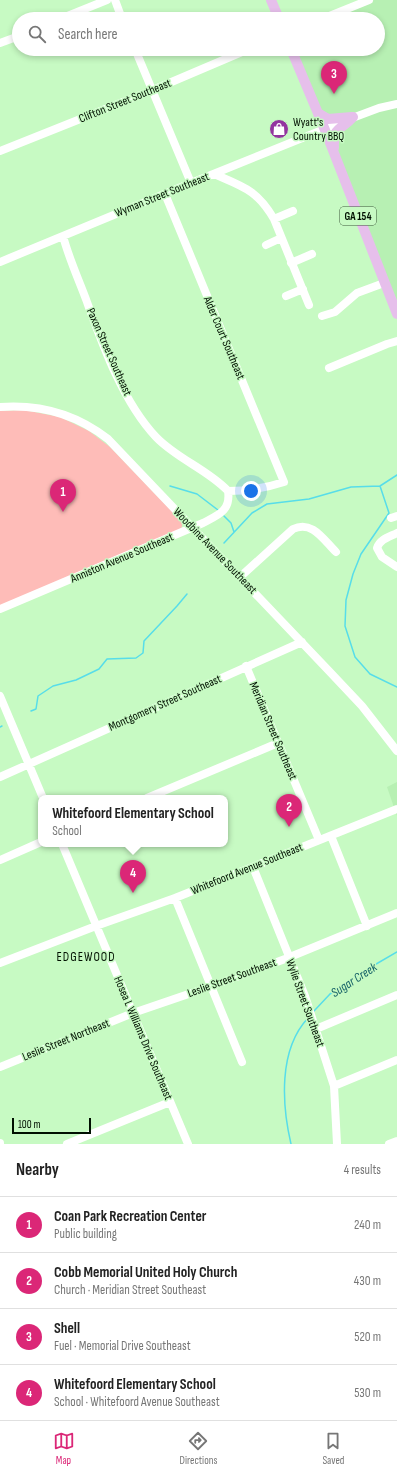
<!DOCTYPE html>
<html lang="en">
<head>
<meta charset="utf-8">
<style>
  :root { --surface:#fff; --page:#f6f6f6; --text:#222; --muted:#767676; --line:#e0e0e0; --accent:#db2777 }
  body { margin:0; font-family:"Sofia Sans Condensed",sans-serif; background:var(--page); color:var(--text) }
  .scale { position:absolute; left:12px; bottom:10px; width:79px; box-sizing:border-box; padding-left:4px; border:2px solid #011001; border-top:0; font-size:11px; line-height:14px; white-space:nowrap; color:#011001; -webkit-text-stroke:3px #c7fac3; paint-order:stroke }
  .you { position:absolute; left:251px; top:491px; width:14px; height:14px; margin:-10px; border:3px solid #fff; border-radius:50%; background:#1a73e8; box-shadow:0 0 0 6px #1a73e833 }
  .badge { display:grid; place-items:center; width:26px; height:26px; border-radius:50%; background:var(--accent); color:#fff; font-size:13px; font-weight:700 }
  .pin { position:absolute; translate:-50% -33px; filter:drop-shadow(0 1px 2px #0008) }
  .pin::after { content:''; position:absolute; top:21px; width:14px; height:12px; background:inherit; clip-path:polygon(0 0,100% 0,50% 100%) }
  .popup { position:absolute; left:38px; top:795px; width:190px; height:52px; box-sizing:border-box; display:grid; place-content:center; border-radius:8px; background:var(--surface); filter:drop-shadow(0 1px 3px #0005); font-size:13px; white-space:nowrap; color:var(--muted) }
  .popup b { font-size:15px; color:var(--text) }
  .popup::after { content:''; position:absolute; left:50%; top:100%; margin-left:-8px; border:8px solid transparent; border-top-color:var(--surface) }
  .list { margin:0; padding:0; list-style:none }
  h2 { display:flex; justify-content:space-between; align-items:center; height:52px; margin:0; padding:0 16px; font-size:17px }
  h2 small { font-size:13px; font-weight:400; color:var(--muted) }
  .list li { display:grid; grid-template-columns:26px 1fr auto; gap:12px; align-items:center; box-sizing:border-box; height:56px; padding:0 16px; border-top:1px solid var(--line) }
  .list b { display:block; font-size:15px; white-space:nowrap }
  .list p { margin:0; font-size:13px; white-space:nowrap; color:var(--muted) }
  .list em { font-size:13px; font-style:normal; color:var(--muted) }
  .icon { flex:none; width:22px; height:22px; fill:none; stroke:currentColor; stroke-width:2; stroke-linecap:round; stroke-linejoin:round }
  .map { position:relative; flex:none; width:397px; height:1144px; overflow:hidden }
  .search { position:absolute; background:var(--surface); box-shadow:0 2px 6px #0003; left:12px; right:12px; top:12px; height:44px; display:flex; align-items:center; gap:10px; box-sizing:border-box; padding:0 14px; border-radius:22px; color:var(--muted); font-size:15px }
  .sheet { height:276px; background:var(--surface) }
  nav { display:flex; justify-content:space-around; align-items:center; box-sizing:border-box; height:56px; border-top:1px solid var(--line); background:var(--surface); font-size:11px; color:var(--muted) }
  nav a { display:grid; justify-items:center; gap:2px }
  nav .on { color:var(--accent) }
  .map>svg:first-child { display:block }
  .built { fill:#b7f0b3 }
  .green { fill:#febcb8 }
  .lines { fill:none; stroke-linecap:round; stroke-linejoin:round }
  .stream { stroke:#57dde9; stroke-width:1.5 }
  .minor { stroke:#fff; stroke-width:8 }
  .major { stroke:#e6bfeb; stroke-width:10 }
  .labels { text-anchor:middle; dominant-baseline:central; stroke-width:3; stroke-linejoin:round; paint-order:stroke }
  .shield { fill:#c7fac3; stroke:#3c563b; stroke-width:1 }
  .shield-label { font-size:11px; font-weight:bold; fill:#011001 }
  .street-label { font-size:12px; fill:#011001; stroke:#c7fac3 }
  .poi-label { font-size:12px; fill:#011001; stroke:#c7fac3; text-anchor:start }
  .neighbourhood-label { font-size:13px; letter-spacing:1px; fill:#011001; stroke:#c7fac3 }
  .water-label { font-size:13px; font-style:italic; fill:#156167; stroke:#c7fac3 }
</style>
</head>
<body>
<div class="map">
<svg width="397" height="1144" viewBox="0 0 397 1144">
  <rect width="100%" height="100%" fill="#c7fac3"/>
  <path class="built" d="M370,0H397V313L289,49H378V19H321Z
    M397,782V816L387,787Z"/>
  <path class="green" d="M24,410L60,417L89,431L110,447L183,523L181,529L0,607V411Z"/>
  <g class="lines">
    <path class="stream" d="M170,486L197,494L218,510
      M380,486L389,513L361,554L353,574L346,600L345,626L355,657L370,674L397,687
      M224,516L231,523L234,532
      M224,543L252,513L267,504L309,499L351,487L380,486L397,475
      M31,711L36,709L38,696L53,686L76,680L99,669L107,659L136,658L143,653L144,641L177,606L187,594
      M0,727L2,726
      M314,1011L330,994L371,967L397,952
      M291,1144C282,1105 278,1050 308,1018"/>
    <path class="minor" d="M115,0L122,19
      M60,19L107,0
      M322,19L369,0
      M0,43L19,36
      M135,49L191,183
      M0,151L148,92L249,49
      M214,174C244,187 257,190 274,219L309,305
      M274,219L293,211
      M63,236C69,259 79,280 87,302C103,346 123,402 156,437C177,459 207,469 228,491C247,491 266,488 284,482L165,194
      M266,245L281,238
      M0,262L191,183L347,120L379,108L397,104
      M291,263L312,254
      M286,296L303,289
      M322,316L335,312L357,293L384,283
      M329,368L387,344L397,341
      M0,407C40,404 76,414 108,439L329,671L362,706L397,751
      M391,518L397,516
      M397,533C389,537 380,539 377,548L382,557L397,567
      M240,577L293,529C312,520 323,539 336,552
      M0,609L203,523C218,515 231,511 228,491
      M246,666L319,840
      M0,696L43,798
      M0,777L302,642
      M147,798L278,743
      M331,836L367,926
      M62,844L188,1144
      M0,860L41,842
      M253,867L305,996L334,1086L337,1144
      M175,898L242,1062
      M0,963L96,926L175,898L397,809
      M316,1029L397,995
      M0,1067L133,1013L212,986L285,959L397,913
      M334,1086L397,1060
      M0,1143V1144
      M67,1144L170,1102
      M389,1144L397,1141"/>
    <path class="major" d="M271,0L279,19
      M291,49L325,130L397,314
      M318,113L328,119L352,117
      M334,148C333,125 341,131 353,117"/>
  </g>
  <defs>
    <symbol id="shop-disc" viewBox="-11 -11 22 22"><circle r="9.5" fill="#93359f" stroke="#c7fac3"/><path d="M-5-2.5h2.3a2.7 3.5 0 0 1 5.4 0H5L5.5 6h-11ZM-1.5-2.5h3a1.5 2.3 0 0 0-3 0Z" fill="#fff"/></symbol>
  </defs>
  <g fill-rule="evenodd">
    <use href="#shop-disc" x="268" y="118" width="22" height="22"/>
  </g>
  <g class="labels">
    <rect class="shield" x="340" y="207" width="36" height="18" rx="3"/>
    <g class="shield-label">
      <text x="358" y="216">GA 154</text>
    </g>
    <g class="street-label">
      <text transform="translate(125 101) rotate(-22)">Clifton Street Southeast</text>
      <text transform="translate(162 195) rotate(-22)">Wyman Street Southeast</text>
      <text transform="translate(224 338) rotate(67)">Alder Court Southeast</text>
      <text transform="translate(109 352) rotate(66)">Paxon Street Southeast</text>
      <text transform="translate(215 551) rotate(46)">Woodbine Avenue Southeast</text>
      <text transform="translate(122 558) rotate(-23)">Anniston Avenue Southeast</text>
      <text transform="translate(165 703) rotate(-24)">Montgomery Street Southeast</text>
      <text transform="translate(273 731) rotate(67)">Meridian Street Southeast</text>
      <text transform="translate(247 869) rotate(-22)">Whitefoord Avenue Southeast</text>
      <text transform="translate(232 978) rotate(-20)">Leslie Street Southeast</text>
      <text transform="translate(305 1003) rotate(70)">Wylie Street Southeast</text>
      <text transform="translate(143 1038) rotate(67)">Hosea L Williams Drive Southeast</text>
      <text transform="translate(66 1040) rotate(-22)">Leslie Street Northeast</text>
    </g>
    <g class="poi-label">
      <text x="293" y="122">Wyatt's<tspan x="293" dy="14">Country BBQ</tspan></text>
    </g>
    <g class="neighbourhood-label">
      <text x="86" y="957">EDGEWOOD</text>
    </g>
    <g class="water-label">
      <text transform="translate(354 980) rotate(-33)">Sugar Creek</text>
    </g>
  </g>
</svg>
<div class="scale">100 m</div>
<div class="you"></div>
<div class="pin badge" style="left:63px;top:512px">1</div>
<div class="pin badge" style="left:289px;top:827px">2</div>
<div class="pin badge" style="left:334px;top:94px">3</div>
<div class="pin badge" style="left:133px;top:893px">4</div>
<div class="popup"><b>Whitefoord Elementary School</b>School</div>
<div class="search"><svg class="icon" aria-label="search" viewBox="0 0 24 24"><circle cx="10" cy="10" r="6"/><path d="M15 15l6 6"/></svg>Search here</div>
</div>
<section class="sheet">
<h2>Nearby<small>4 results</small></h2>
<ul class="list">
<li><span class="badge">1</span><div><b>Coan Park Recreation Center</b><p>Public building</p></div><em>240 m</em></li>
<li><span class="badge">2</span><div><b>Cobb Memorial United Holy Church</b><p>Church · Meridian Street Southeast</p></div><em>430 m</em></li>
<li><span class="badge">3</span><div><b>Shell</b><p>Fuel · Memorial Drive Southeast</p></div><em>520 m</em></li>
<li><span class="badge">4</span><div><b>Whitefoord Elementary School</b><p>School · Whitefoord Avenue Southeast</p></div><em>530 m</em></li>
</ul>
</section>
<nav>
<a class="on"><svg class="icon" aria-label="map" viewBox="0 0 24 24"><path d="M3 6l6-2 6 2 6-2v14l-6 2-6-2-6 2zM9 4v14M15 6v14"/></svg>Map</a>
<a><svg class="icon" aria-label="directions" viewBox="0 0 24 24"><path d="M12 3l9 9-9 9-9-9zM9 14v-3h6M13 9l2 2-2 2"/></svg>Directions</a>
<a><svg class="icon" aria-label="saved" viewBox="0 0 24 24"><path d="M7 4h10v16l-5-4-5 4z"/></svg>Saved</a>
</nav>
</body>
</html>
